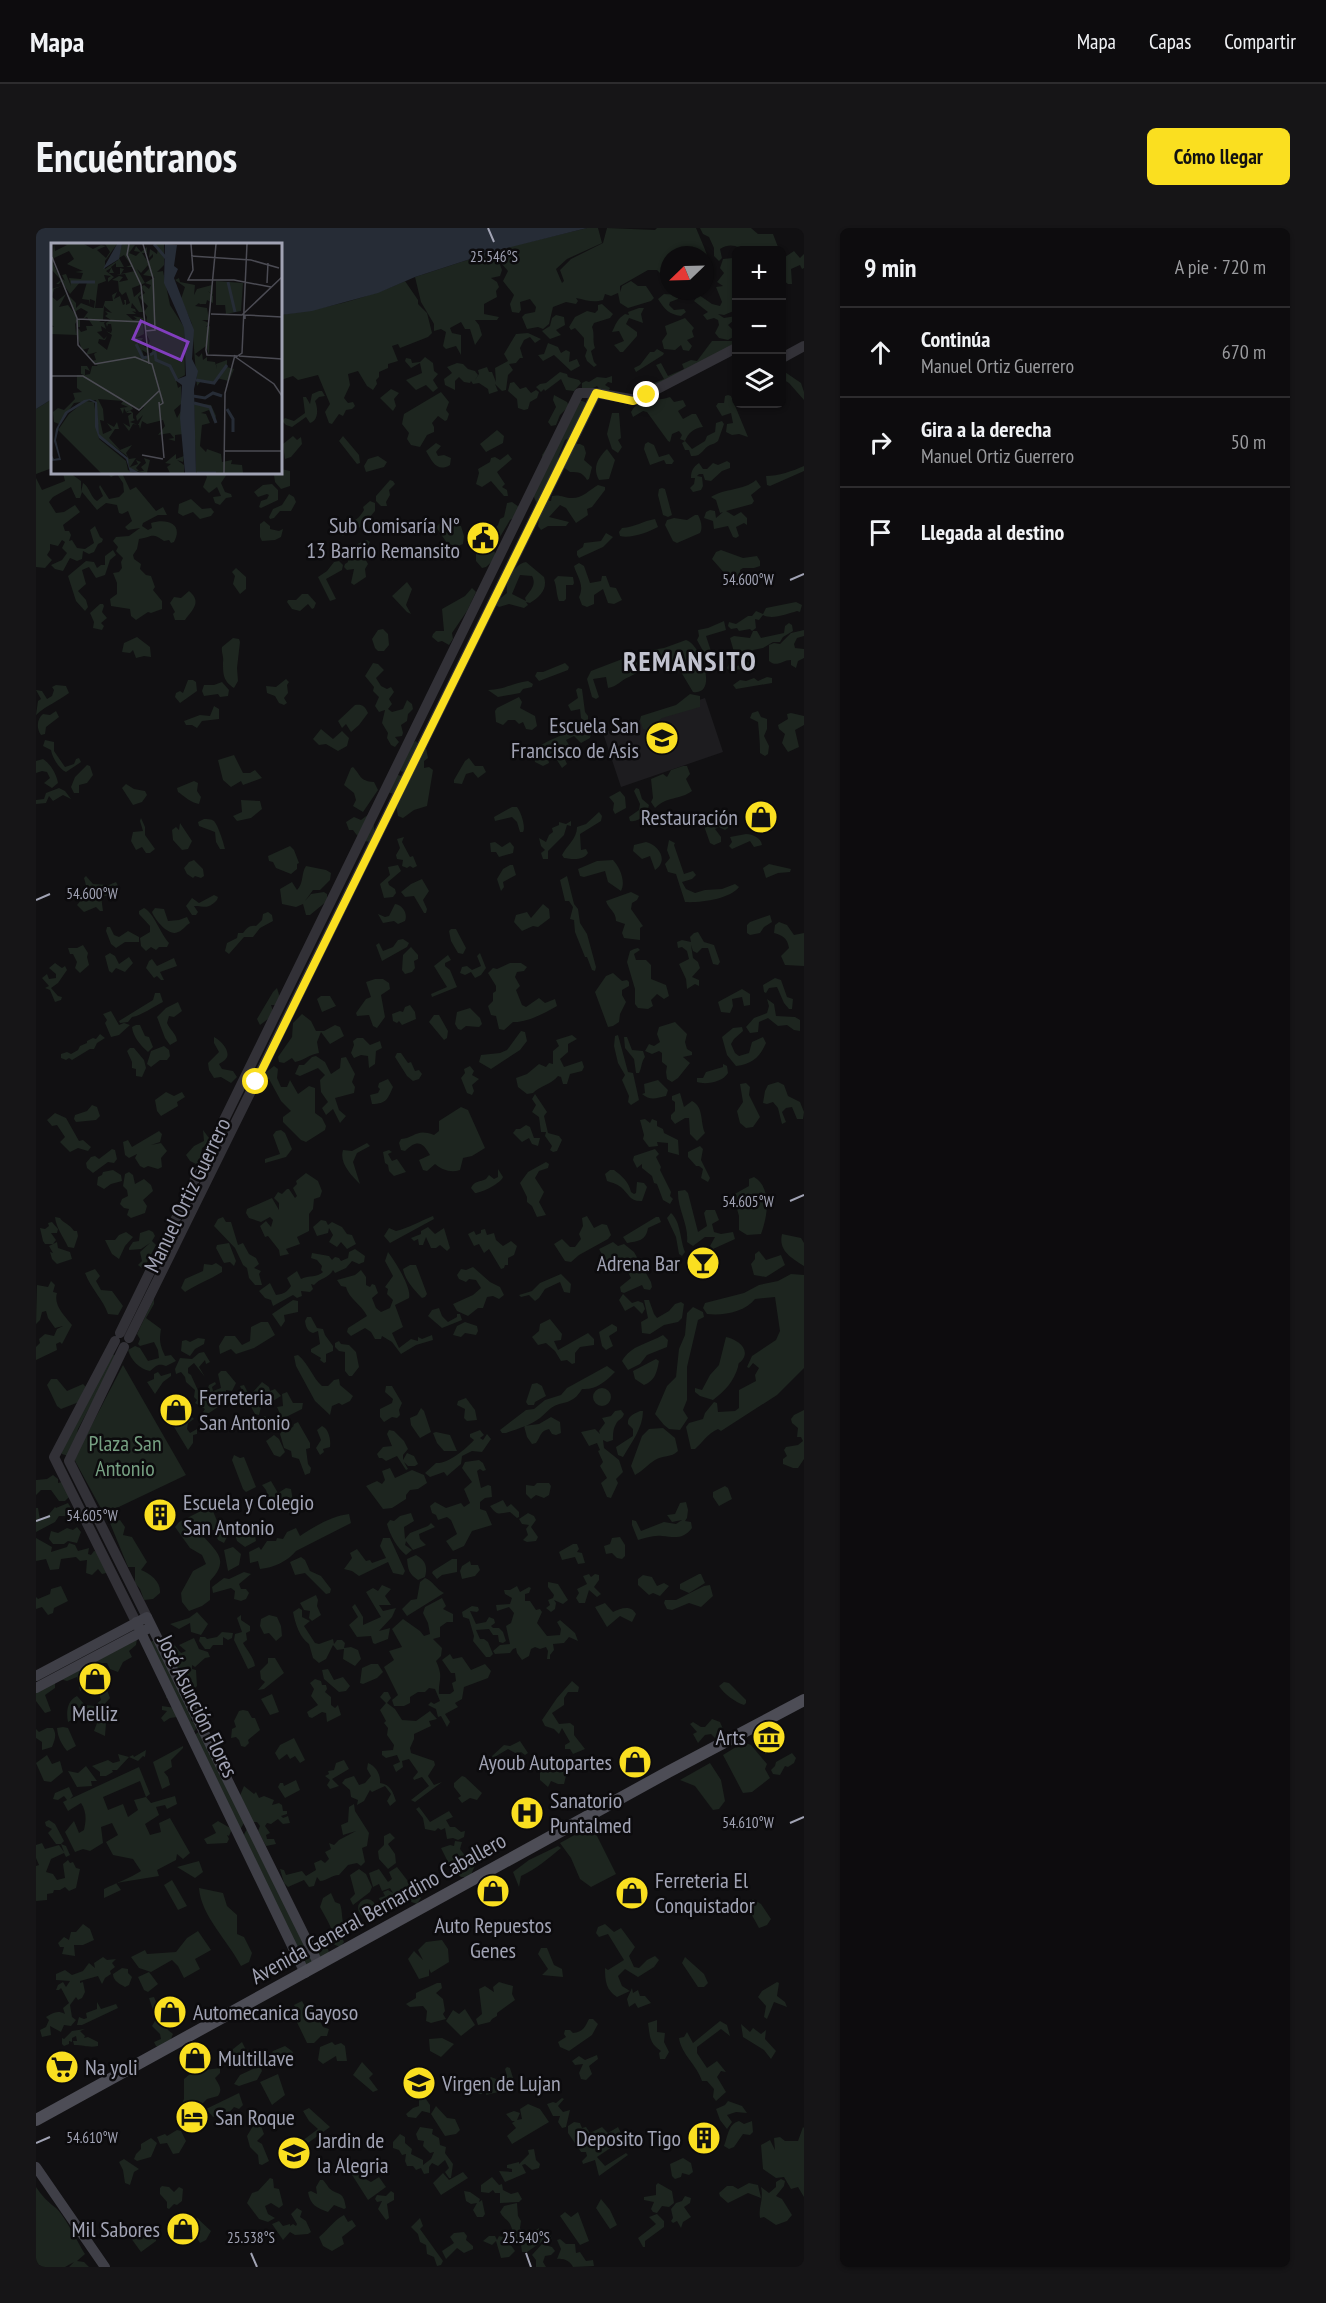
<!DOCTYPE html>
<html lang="es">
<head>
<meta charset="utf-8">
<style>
  :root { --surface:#0d0c0e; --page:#161517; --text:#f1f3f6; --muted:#9a9b9e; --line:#2d2c2e; --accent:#fadf20 }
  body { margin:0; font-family:"PT Sans Narrow",sans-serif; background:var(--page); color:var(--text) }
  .controls { position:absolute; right:18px; top:18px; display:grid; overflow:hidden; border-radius:9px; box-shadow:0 2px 4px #0004 }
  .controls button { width:54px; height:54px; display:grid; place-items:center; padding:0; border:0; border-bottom:2px solid var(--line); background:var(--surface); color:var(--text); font:30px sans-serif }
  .compass { position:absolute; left:624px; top:18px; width:54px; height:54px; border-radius:50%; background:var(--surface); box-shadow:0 2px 4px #0004; rotate:247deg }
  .stop { position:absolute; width:18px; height:18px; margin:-14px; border:4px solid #fadf20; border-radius:50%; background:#fff }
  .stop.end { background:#fadf20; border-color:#fff; box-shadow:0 2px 6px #0008 }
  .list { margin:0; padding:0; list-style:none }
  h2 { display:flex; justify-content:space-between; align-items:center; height:78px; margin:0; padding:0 24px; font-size:26px }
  h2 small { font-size:20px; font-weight:400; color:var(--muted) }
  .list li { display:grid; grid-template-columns:39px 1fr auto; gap:18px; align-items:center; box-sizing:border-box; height:90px; padding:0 24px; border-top:2px solid var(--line) }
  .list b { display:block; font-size:22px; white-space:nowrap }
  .list p { margin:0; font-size:20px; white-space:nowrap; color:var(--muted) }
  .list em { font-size:20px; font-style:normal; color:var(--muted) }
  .icon { flex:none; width:33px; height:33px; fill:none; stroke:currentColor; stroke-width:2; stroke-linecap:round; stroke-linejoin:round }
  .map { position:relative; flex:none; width:768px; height:2039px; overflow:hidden; border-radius:9px }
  header { display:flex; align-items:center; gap:36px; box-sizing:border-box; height:84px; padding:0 30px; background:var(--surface); border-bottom:2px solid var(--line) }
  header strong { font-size:28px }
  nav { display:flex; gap:33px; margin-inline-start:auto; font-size:21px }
  .intro { display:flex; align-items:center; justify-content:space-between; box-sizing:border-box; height:144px; padding:0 36px }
  h1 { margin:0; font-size:42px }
  .button { padding:15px 27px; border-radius:9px; background:var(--accent); color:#111; font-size:21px; font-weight:700 }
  main { display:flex; gap:36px; padding:0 36px }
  aside { flex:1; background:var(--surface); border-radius:9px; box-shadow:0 2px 4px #0004 }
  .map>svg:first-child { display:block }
  .built { fill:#1d1c1f }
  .green { fill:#1d251f; fill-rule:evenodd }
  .water { fill:#262c36 }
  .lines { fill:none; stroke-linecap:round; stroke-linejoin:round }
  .tertiary { stroke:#323137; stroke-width:10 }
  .secondary { stroke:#3f3f47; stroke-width:10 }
  .primary { stroke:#4d4d56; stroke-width:12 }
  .route { stroke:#fadf20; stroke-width:8 }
  .ticks { fill:none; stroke:#a1a3b4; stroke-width:2 }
  .labels { text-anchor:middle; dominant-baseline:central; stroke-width:5; stroke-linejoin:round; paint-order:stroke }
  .poi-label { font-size:22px; fill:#a1a3b4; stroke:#0c0b0d; text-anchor:start }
  .street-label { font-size:22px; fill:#a1a3b4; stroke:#0c0b0d }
  .park-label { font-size:22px; fill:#76a082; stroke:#0c0b0d }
  .district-label { font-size:28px; font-weight:bold; letter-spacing:1.5px; fill:#c2c3cf; stroke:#0c0b0d }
  .inset-river { fill:none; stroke:#262c36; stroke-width:3 }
  .inset-road { fill:none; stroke:#4b4b53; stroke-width:1.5 }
  .view { fill:#813ebd; fill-opacity:0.15; stroke:#813ebd; stroke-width:3 }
  .inset-edge { fill:none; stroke:#a1a3b4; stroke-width:3 }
  .ticks-label { font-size:15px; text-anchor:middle; fill:#a1a3b4; stroke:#0c0b0d; stroke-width:5; stroke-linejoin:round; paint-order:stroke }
</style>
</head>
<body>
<header>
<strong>Mapa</strong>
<nav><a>Mapa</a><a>Capas</a><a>Compartir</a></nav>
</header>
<div class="intro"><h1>Encuéntranos</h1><a class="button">Cómo llegar</a></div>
<main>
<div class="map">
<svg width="768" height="2039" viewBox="0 0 768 2039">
  <rect width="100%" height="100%" fill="#111012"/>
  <path class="built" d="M669,470L687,524L585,559L567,505Z"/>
  <path class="green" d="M551,0H562L566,15L531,31L520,41L526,55L528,53L524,42L535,31L567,15L571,0L619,2L621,0H660C667,17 675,33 677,51L674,55L669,54V27H633V47L629,43L624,45L621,42H612L584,58V64L586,58L595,53L602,58H610L618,70L615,73L592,80L584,75L582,65L575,68L569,66L567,72C557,75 550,72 540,70L542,73L540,76L530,74L517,79L513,96L507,101L502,99L491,101L486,89L489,86L499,84L500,79L494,71L484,74L485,82L483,85L476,84L474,76L478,67L467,53L472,43L465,35L462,23L472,19Z
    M664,0H715L722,6H737L742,19L739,22C730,23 722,22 713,22C702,21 697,13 684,21L686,30L683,33L678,28V20L673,9L667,6Z
    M459,23L466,42L464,48L455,50L461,54L463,59L460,63L461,69L448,76V86L463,89L461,92H439L443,97L446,107L439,117L434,101H429L425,94L414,100L416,105L425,107V127L420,118L410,121L407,118L410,104L405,101L398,103V96L385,74L379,49Z
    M758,23L764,30L768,26V40L766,41L764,37L755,41L756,56H752L746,51V31Z
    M697,30L700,36V82L688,87L682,86L688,90L700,88V97L697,93L692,97L697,102V109L692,112L683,110L679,105L683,97L682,92L678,90L671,92L667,87L672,84L658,73L663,67L676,76L684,78L686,74L680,59L687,58L681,54L688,45L684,40L687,31Z
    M369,53L382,72V76L391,85L396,105L392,109L364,120L362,116L356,118L362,133L352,136V140L343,144V149L340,152L341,156L337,162L331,158L322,143L312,146L314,157L308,170L312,175L317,174L319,178L316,181L310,182L307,188L303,186L296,196L293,195L289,184L294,176L282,147L262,152L257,148L245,152L244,87C288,81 330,71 369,53Z
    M628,66L642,67V71L634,74L633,77L638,82L648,81L650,84L645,88C633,86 629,82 622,71Z
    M566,76L577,86L574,90L558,95L556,99C559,106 556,112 559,120L555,123L558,134L561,137L558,139L551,133L549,128L551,122L548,118V110L539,100L535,102L533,99L539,89L551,83L559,85L562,82V77Z
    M603,80H608L605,86L607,95L593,90L590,96L601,104V108L587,124H584L578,117L588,113L583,103L576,104C580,96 581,91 589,86L593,87L592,84Z
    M520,87L528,89L529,97L520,102L525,107L514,111L506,103L514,98L516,90Z
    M649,90L658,100L656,103L658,109L651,112L656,118L653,123L647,122L645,117L639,122L628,121L626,113L631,106L629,98Z
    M492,105L505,111L499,115L494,109L488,112L484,120L487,130H484L480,135L473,136L477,142L472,147L470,162L466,163L459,156L462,163L453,166L452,161L443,155L437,156L435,153L434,155L428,154L423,149L419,153V162L409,157L408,151L416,145L411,139L421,135L427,136L432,141L439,143L442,147L439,152L443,146L442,142L451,139L453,144H456L460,154L459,140L472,133L468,126L480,106Z
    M676,113H700V118L617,160L618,155L628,151L620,137L625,135L632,148L648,141L646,136L655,132L661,133Z
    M512,115L522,119L525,125L530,122L534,124L533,134L541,131L544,138L535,143L518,127L507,133L502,127L508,126Z
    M621,121L628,125L627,127L600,144L598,140L604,137L614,124H618Z
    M389,129L397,135L398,143L402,146L397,152L402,160L397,164L390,157L380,162L370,152L386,145L384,135L375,140L369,133L370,130L375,131L376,135L384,134Z
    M746,142L765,155L768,164V172L753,155L748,152Z
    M524,144L531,146L532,149L543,152L545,155L538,163L530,162L525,151L509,163L508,161L505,164L500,159L504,156L510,155Z
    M576,148V155L572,154L569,157L574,160L573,162L566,164L561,158L555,161L546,160V155L550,153L553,154L561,149L570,150Z
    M478,154L484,161L490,159L495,165L500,162L503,164L501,170L494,174L492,181L488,182L482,180L481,171L472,163L474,155Z
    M355,161L363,165L358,171L360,178L357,183L344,170Z
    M283,163H286L289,168L283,169L279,173C282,180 283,192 274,195L270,189L256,199L250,197L246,193L249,190L258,193L269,185L267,169H270L274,176L276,166Z
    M405,164L413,174L410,182L413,186L411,192L409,193L402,188L396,195L398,199V204L391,207L384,219L375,217L371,211L373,205L366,196L368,186Z
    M518,167L531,174L533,178L524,187L520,197L515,198L512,194L520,179L517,172Z
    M692,167L695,168L712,209L703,206L696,207L690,204L691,196L697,195L695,185L686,188L680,178L682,175H688L689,168Z
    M634,169L638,174L647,172L650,178L642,183L647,191L656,186H660L667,199C658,200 652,205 649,213L656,221L669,213L671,208L679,204L680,195L686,193L688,196L682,213C680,215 677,216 674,217C666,221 666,229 655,228L653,222H649L646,215L649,213L644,211L646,207L643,203L636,206L634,214L632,213L611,184L607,183L597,189L595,184C603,169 621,174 634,169Z
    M16,171V240L0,246V181Z
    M543,172L549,174L551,178L535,209L529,212L523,227L513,273H515L516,268C524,266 528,270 536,270C547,270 553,262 562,257L569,259V262L556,279L551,281L552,287L540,295L530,280L524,277L513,289L533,294L530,298H512L505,302L502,298L505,277L500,274L496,264L507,232L506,227Z
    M576,185H583L585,210L582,212L586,219L582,225L576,221L571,206Z
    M461,202L468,208L467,215L450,224L444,216Z
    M257,208L261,212L265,209L266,216L255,229L249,231L247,216Z
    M307,208L323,227L324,235L321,236L303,213Z
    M612,214L618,217L623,229L633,226L638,233L636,236H630L628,232L614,237L608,221L609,216Z
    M400,215L405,218L400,224L402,228L408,227L415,230L414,237C401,245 396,233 390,223Z
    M539,216H544L548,218L550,225L548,232L556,239L553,251L551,252C546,244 543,244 534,244L526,238Z
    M571,221L579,232L573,251L563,252C556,240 562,230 571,221Z
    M472,226L476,231L461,244L469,256L466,259L471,262L472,268H468L455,253L446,259L440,256L443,245L442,241L454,234L455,230L459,229L464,232Z
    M342,228L351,234L348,239L330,244L328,238L332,231Z
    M691,233L694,235V240L686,243L675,253L669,252L667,246H663L661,248L666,249L667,258L665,262L657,264L654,260L658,256L659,250H655C655,243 657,239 663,235L667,241H671L677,235L682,237Z
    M768,238V243L734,258L731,257L730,248C742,248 757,243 768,238Z
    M245,241L254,243V258L245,261L239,254L238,247L235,245L244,244Z
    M27,245H34L45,253V264L47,255C54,259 54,269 61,273L67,268L63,259L64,257L73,271L83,269L88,264L87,255L81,246L75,249L72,246L86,245L94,262L100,259L120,283L127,279L131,287H122L107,295L106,298L112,302L116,300L115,295C130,290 148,295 138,314L135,315L133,312L128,313C115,304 117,309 103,311L101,321L97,327L98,331L105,336L104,341L110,347L115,348L119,359L117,362L126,373V381L115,385L112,384L100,392L95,388L94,381L75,378L74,371L81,366V355L77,345L83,344L86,340L85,334L87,330L80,323L82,319L77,313L80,309L93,308L104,300L92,302L89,299L96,293L92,283L86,286L83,285L81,277L70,275L61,282L46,264L44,270H40L35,259L17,269L13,274L20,285L28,284L39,277L44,284L27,297L29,303H33L35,307L33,313L36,312L41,320L49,321L58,315L54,302L59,298L64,309L67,311L66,314L62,316L58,324L53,326L47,323L46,331L41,333L34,330L27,343L19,341L15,337L26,332L31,325L26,320L29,314L26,312L22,318L14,316V322L11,327L16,332L9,340L0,339V250L6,262L29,253Z
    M169,245H197L191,246L185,255L189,264L195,266L196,269L190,270L184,277L179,275L177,269L185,268L181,259L173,265L167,259L171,249Z
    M354,252L357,253L359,256L353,262L354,267L350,274L351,278H345L340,273V268Z
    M720,252L725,259L715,267L718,273L716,276L690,283L698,288L705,284L711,290V297L708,295L700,299L703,308L700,310L697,309L692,298L678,301L677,293L668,290L670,284L674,282L679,283L680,290L687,284L684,285L680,272L675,269C689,260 707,263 720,252Z
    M236,256L242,262V272L225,280L223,279L225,273L231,271L233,267L231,266L222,269L218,264L227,257Z
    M626,260L629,261L636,287L632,289L627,287L622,267L623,261Z
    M253,266L258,269L260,274L255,283H244L238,290L234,291L233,289L237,281L246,277Z
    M155,271L166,281L175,280L178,284L175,288L164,291L157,284L147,288L142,285L143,276Z
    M334,273L339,275V283C329,295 322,304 306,308L301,298L302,295C316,294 320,295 328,282L327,279Z
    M476,274L483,279L481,288L474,292L464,309L457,302L462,297L464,291L468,289L471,275Z
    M659,287H662C665,292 667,300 664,305L641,315L637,313L629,297L631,292L638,290L651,292Z
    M619,291L622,299C613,304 594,311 584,308L583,304L586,300C599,299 607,293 619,291Z
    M228,293L234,298V301L243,303L247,301L245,309L239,312L226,313L224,309V296Z
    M404,295L413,304L418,298H425L428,308L427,316L420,319L411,315L400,299Z
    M570,305L577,309L567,319L543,330L541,327V323L547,319L548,315L565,313Z
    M331,312L334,314L327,327L332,336L329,341L330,349L318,357L315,355L318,341L311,342L308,339L309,336L312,334L311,328L313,323L319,322V317Z
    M444,319L458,323L461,329L450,339L446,340L440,333V326Z
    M77,322L80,327L74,332L69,347L60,350L53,339L46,342L50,356L42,363L50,372L52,379L49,383L40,373L32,348L50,333L58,334L61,340L65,337H69V328Z
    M685,322L707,330L721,328L724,333V338L718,340H707L704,342L705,349H702L698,356L676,331L680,324Z
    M303,333L307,337L306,342L290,351L300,371L294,373L282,349L291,343L298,334Z
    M490,334L508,349C512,361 504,369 494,375L490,374L492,377L488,380L473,376L463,379L460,377L461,373L471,365C469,353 478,336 490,334ZM484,347L496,348C501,357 494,363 489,370L490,373L476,366Z
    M543,335L548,338L554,355L565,353L566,348H570L574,359L580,360L586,372L578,376L572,375L567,361L558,367V376L551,379L546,377L543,369C549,357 541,349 538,338Z
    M200,340L210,349V361L204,366L197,356L199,348L196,344Z
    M522,348L537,349L538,355L537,357H530V371L528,373H523C520,366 521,359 518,352Z
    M371,354L376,361L370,377L375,386L371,384L356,368Z
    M436,360L440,364L431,383L416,405L417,411L413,417L406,413L402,414L396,409L397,406L400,403H408L406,381L429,368Z
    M153,363C166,374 157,381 149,392H139L137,386L139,384L134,375L138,369L145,370Z
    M266,366H272L280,375L278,380L276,381L272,376L264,383L256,381L251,374L252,372H260Z
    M760,374L766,377L764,384L761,383C751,386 736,392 727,387L723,392L719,391L720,400L716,403L714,401L703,403L701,400L695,401L692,398L693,394L700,396L712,388H716L720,383L727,386L730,380Z
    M64,376H67L68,378L66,384L71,390L65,395L68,398L66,402L57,400L58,394L54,385Z
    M688,393L690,402L670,408L678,432L677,434H673L661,412L663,408L662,402L672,400Z
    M753,395L756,397L757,403L747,409L744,414H737L727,420L717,422L715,425L716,433L713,435L717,437L716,441L693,442L691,440L693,436L698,439L713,434L710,426L703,427L698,424L694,410L698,408L714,410L717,403H721L725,410L748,405L749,398Z
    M347,401L352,406L353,417L348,423H342L339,420L336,411L342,402Z
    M768,402V408L761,410L758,416L759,420L768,421V430L762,433L760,440L755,437V432C746,432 741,440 733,433V417L738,415L744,416L755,405Z
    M101,409L114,419L115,429L108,428L100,430L97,422L94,425L86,424L88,415Z
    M197,410L203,411L204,414L201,440L202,453L198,460C187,453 187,446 187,434C188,428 185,425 186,419Z
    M650,412C665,416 683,468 657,464L645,444V438C627,428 608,442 593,449C585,452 581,459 572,460L570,449L557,451L563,469L560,471L556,469L551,451L555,443L589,430L601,428L609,423L628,420Z
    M337,435L342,436L348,442L340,450L345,458L351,461L355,459L358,464L353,471L356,476L352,481L356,484L367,481L371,472L376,476L377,481L372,486L371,493L365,497L367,505L366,508L359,509L363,514L359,519L355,517L351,510L352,505L346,495L349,482L343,484L339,478L343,469L337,463L338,459L329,448Z
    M529,435L533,439L532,442L503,453L499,448L501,444H507Z
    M731,449L736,450V455L700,461L697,457L704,452L710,453L718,450L722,453Z
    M250,451L253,454L251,457L252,465L248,470L251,475L248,477L243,475L239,468L231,465L230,458L240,459Z
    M152,452H157L160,454L161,463L144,475L139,469L140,465L144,463L147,465Z
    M492,453L497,456L496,459L487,461L484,465L462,469L452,462C468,462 476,455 492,453Z
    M186,454L193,462L192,468L184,469L182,466L168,468L166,463L168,457H178Z
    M20,457L30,458L33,465C21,474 11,477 0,487L2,473L5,471L0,462L6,463L11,471L16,468L18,462L16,459Z
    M542,460L546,461L549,484L552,488V492L548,493L545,490L544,481L535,483L532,477L542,470L540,462Z
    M654,466L664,468V479L626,490L611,502L607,501L604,492L605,488L640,477Z
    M483,469L486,474L484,480L499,488L501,498L496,502L490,501L487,494L483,496L479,492H472L467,497L460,494L459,483L461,480Z
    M319,477C326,476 329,478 332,485L323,497L315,504L310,496L306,500L302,493Z
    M178,478L183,481V491L166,493L161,500L156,497H150L148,493L164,487L174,488Z
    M20,483L23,489L10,499L9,506L5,507C0,500 1,491 7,486L14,487Z
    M722,483L725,489L731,491V501L728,508L733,518L732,526L729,528L724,525C724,514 723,505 722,494L714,490L716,485Z
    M755,485L768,488V497L759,502L763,519L752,524L746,515L749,506L743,501L742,497L752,491L751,486Z
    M549,499L556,501L554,510L545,515L538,508L530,512L533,517L524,521L531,536L526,540L519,529L512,531L513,535L507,538L499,534L497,525C502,514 537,503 549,499Z
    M285,501L297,511L306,503L313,510L311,518L302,523L290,516L283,517L277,511Z
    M9,512L18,514V523L29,539L38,536L40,531L43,530L45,534L30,544C23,541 16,529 15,522L7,518Z
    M380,513L384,519L390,520L392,530L388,533V540L393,539L397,542L391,578L378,582L367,590L362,588L358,566L351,564L360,546L367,549L370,542L366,544L363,541L366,520Z
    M198,527L207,545H214L219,542L226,550L207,557L205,553L195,559L187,552L182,532Z
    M433,530L439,538H447L450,544L442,550L437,544L430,546L426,556L418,555V552L429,533Z
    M7,531C14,535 21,547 22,555L16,560L8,555L14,550L11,544L6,543L0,545V533Z
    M51,537L54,538L57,547L51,555L43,557V565H38L35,559L39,549Z
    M647,538H651L654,546L650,551L656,563C644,572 631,568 619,580L615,574L617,570L615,551L627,546L631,549L635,542Z
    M317,539C325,547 323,553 338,554L342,562L327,584L317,578L320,572L318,565L308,557L315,540Z
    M158,553L162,555L161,563L165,569L163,576C155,575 148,568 142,564L141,560Z
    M90,556L98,561L109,563L111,567L106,574L97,577L86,560Z
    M23,560L29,563L35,571L27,567L17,573L13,568L10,575L0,576V572L8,571L10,565Z
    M600,560L603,561L606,571L613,577C612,585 603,595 594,593L593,589L603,582L604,576L598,563Z
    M584,563L589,569L590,580L579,586L577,582L578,575L573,569Z
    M205,572L224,573L226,581L215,590L201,593L197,588L206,584Z
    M476,579H481C485,584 490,599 487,604H484L481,594L476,589L459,593L458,589Z
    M563,584L566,588L565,593L544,606L545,622L550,621L552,625C547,633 536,631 528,630L526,627C531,617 541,611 541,599L550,596Z
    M692,585L695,590L692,600L689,602L683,599L679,601L685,609V614L678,617L674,615L668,598L687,593L688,588Z
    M333,586C339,596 340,603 335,614C327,614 321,608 317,602H313L310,594L318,589L325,592Z
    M105,590L109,599V607L119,621L114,625H110L106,619L100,622L95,613L97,604L107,603L104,593Z
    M168,591C171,591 175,591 178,593C182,597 188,616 189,621H184L180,614L179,604L163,598L162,594Z
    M535,593V598L531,597L528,607L512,623V631H507L505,625L509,622L505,618L503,610L510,614L513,607L517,604L516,600L523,597V594L530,596Z
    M144,595L156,613L152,621L146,622L137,612L136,602L140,599L143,602Z
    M710,606C717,606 725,610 726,617L718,619L714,613L696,621L693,618L696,614L694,609Z
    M368,609L366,614L374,629L377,628L381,638L377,640L374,638L371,640L366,638L367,632L361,631L360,627L364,620L361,611Z
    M633,612L639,615L638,617L648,646L657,643L660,647L656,651L646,654L650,661L659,665L669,662L686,661L699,656L703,659C694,671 664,675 649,674L640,646L632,644L629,636L634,630L631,622Z
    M459,614L466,619L474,614L478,619L477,625L463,629L460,624H455L454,615Z
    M610,614C623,617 633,633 619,642L614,628L606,631L597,623L598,617Z
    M254,618L258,622L263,635L261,636V641L255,646L240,640L237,634L233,633L232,628Z
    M158,632L167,641L168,648L165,650L159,648L157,650L151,646L148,640L153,634Z
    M577,632C584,639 590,654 585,663L572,654L569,643L548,649L544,648L542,641L561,633Z
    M733,636L755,641L754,644L742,645L730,650L727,640Z
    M362,637L365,643L352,654L353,657L359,661L360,665L357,669L348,670L344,656L354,647L352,639Z
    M474,637H477L480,647L467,654L468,659L465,663L461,651L467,641Z
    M270,638L290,642L295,645L294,652L284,662H277L269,673L275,666L288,664L291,666V673L274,687H270L267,676L260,679L246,676L244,661L256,654L261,662C268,655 265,645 270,638Z
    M50,648L57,656L73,657L80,654L82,658L70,668H65L67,683H64L60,679L48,684L41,677L45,672L43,668L51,661L48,650Z
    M531,648L538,676L542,681L544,695L551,706L560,739L559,743L556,742L551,729H549L539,704L538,692L534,691L537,679L533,673H529L524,652Z
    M386,651L393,663L387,672L391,681L390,685H388L378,668L369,669L365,664L375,656Z
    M595,664L603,668L601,672L596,675L595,681L607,698L604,700V712L588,710L586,705L589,696L580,693C580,683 572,681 570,673Z
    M178,667L182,669L181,672C171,682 170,678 158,678L162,684L160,687H156L150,678L156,670L163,675Z
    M359,676C367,677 372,686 369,693L362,696L358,693L347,695L342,686L349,689L353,688Z
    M507,676L513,681L514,690L502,699L497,698L486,703L478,694L480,687L491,684L495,690Z
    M108,680C118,685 124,705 133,715L131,719H123L120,722L115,719L110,723L105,718L104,710L114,704V698L103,686V683Z
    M119,680L128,681L132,693L143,692L151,689L154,695C150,697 146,703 142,704C133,709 119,692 116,684Z
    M232,684L236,687L237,693L224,700L217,709H208L193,726L189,723L191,715L201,710L202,705H207C211,700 213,697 220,698L226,692L227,686Z
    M734,687L736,694L728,699L724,705L714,707L711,705V697L714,694Z
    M743,694L751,697L758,707L768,705V738L749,737L745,728L753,720C751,710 748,708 738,705L739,697Z
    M71,699H74L78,707L83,709L92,703L103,709V714H89L80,720L75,716L70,703Z
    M415,701H420L430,720L427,726L422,725L415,713L413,703Z
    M662,704L668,714L678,717L684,734L682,737L677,736L672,720H666L661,725L657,723L655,717L657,730L662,734L664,740L656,749L663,752V758L659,756L651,761L650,751L643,736L653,731L651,723L646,719L642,720L641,714L646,712L655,714L654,709L658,705Z
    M367,711L373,715L371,719L346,733L340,717L343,715L347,723L357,719L362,712Z
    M47,717L52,725L51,729L53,737L44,745L39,740L41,734L37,726H34L32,720H41Z
    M375,719L382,727V731L378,733L379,740L376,744L369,746L366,742L367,727Z
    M598,721L602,720L604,722L598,726L600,732H610L615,737V751L630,757L633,768L628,771L621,766L615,772L617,778L612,781L602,780L599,776V761L591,734L594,723Z
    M74,725L79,728L83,736L93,729L97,735L89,744L80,740L76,745L73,743L69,728Z
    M444,725L450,740L445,747L439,750L435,744L429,747L424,745L426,739L431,738L436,742L445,738L441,728Z
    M412,727L415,732L409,735V738L414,742L421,759L396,769L395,766L411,759L398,738Z
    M138,730L141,738L124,744L128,752H125L121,748L118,750L110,740L113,733L116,731L121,738Z
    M19,735L26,740L29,738L31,742L22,755L15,760L22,768L26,769L25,772L19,774L14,762L9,760L13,758L6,750L11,746L13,751L20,750V746L13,740Z
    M474,735H485L491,739L488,743L481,744L479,749L484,758L480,762L486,777L490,779L503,770L509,775L519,771L521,778C509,785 490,795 477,794L468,802L463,801L460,788L455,787L452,778L457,773V765L460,763V758L452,745L457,740L461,741Z
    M577,745L586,753L591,752L593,754V758L586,762V767L590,774L584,786L583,794L577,798L572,799L559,764L570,748Z
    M739,750L745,752L751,769L757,771L756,781H753L748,775L741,759L733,760L730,765L728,764L727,757Z
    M339,751H347L353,755L354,761L345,767L349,789L341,800L337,798L333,787L321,788L320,785L330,771L335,769L330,754Z
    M241,760L244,770L240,777H235L237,783L232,791L224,797L221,791L237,764Z
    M706,761L714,766V777L708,778L706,769L696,771L697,778L694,785L685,784L682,774Z
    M119,765H124L127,774C118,778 105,788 96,789L92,794L84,795L83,793L117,772Z
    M294,768L300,778L286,784L281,771L285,768Z
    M731,771L738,776L740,788L759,789L764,792V803L758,802L751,797L742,798L732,790L723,794L722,804L714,805L710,799L718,790L731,785L733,778Z
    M142,774L146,783L138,789L133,788L131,795C134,802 140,805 141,813L134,817L129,810L121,789L130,780Z
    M374,777L379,784L380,791L366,797L363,793L361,795L357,793L356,786L364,783L367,784L369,779Z
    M434,780L444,790L446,796L443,799L430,798L425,802L422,801L419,796L421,784Z
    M75,783L83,797L88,795L94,797L83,807L75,809L69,795L71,792L67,786Z
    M266,786L275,793L280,803H288L299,797L304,799L308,808L294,816L285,804L281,814L283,825C274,826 267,833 259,834L256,830L248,835L243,834L242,829L256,809L257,795Z
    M398,787H403L412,803L411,810L408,812L393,794Z
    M639,794L651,806L649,814L651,821L656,824V827L647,829L654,835L642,850L636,854L631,851L630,844L631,838L626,834V825L623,823L616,826L609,823L613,816L618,818L624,814L621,806L623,799Z
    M100,797H104L109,808L113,809L117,819L112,824C105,818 97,809 96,799Z
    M706,799L707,803L698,811L695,816L699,825L703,828L713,825L716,814L727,809L730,815C724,829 716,836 700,838L691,827L686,809L697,800Z
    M485,803L489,804L491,813L484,822L455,841L443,834L445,827L464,825L471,822Z
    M64,806L69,810L61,815L58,821H54L36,832L33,830L30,832L25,830V826L31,824L35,826L42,822L44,818L51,815V813L57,810L60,811Z
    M536,807L541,811L532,816V824L524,831L528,839L546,833L548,839L546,843L534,846L531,856H527L525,849L522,848C515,857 503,858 497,865L491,866L482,859L480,850L491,846L503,836L510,839L513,835L517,836V823L523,818L520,812Z
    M582,807L592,844L597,845L603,872L595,877L592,874L593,868L586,852L589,847L582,835L578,818L579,808Z
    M178,809C184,812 194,822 191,829C190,832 186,834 183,836L186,841L197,843L201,849L195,855L185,849L178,850L173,842L172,835L183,824L178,815Z
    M588,809H591L596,822L607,823L609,829C605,834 606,840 603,845H600L598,831L589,820Z
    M321,810H327L334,817L344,813L346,820L340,823L339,836L333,840L332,828L325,827L318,830L315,825L318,817L317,813Z
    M128,818L133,822L134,828L131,832H124L115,839L111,836L115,823Z
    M94,820H98L108,832L110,840L106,849L100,848V841L96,840V834L91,823Z
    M361,825H365L372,835L375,834L379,843L383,842L386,846L383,851L377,853L371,848L359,829Z
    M280,828L289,834L295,846L304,840L305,830L310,829L319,846L316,854L319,859L318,865L299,870L303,882L310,888L304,895L297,881L290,887L286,880L292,874L285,864L284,852L289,847L282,840L264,848L259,846L263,837H268L276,829Z
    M687,836L691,838L692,845C687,854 670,857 661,854V850H667L670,844L687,839Z
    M238,838L242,841L241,850L245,859H251L254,852L262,866L273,858L279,860V885L286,890L290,898L289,902L270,914L265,912L247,894V889L255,883L245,873L233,851H229V845Z
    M434,838L438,843L436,847L443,851L436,857L438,863L436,867L431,865L425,850L429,845L428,841Z
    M352,851L357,859C352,870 351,876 336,876L334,867L342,865L344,861L342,859L343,855Z
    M622,852L632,862L630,868C621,870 614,873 606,866L609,865L608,856Z
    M742,854L748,857L752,868L764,874L768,884L767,891H761L756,879L750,880L746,884L750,894L746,896L742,880L737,874L731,876L727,875L729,863L732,857Z
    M710,855L714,859L713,867L724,889L717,899L710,900L704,895L701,883L707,874L704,856Z
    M130,864L138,868L146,864L149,869L141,874L142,878L125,888L121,883L119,872Z
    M644,865L648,879L656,873C668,879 664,894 669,905L661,913L654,906L653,890H649L639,896L635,891V887L639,883V874L636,872V868Z
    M499,866L511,884L508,888L512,905L523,908L526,912L521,923L517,924L514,922L516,918L509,908L510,904H505L503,889L496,884L500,877L496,871Z
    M56,877L61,879L64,888L60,892L40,894L38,891L39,887L51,883Z
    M425,879L432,882L449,920L436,928L427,930L424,942C415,945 406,942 399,936L391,943L387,942L383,932L394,927C387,914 381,911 369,923L365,922L363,915L365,911C379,910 380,900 398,907L403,903V893Z
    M19,885L30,890L43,913L47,912L55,919L52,923L42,920L34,924L24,914L29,909L21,897L16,898L11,892Z
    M609,891L614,895L616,891L621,893V898L627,901L628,905L642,912L643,927L632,924V915L621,914L622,918L613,919L607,911L608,907L604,892Z
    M490,897L494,899L498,910H504L502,918L496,916L493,910L486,914L477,905L480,901H484Z
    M167,902L173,910L171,917L166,920L164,934L160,936L154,933L150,927L158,918L168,913Z
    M245,902L249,905L256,921L250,929L229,935V931L244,926L237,907L240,903Z
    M123,903L126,906L124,914L115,917L125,915L131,923L125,930L126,939L122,941L112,938L108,940L104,938L99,930L101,926L93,930L89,927L87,914L92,912L96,919Z
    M331,915L334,918L321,925L317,934L324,956C315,947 303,935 307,922L316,923Z
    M664,918L667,921L665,932L674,950L672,954L665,950L667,941L663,938H660L652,929V924Z
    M76,921L79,922L81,931L78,935L72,934L57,945L51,940L50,935L55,929L59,928L63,931Z
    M619,921L623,926L620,929L625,939L624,942L635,964L634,968L637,971L634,976L627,972L621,956L618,955L616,948L606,940V936L601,940L597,932L598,928Z
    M353,922L356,924L352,926L356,933L361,931L370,944L358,948L353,943L352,937L349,935L347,924Z
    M510,934L513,936L512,940L503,943L499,950L508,964L503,974L510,987L501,989L496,978L491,974V969L484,955L492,944Z
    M462,941L467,949C465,955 446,965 439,965L435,960C438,953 444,954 450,951L453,947L458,951L462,949Z
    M77,942L85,947L86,953L75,956L68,961L61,957L62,949L66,947L67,944Z
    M574,942H578C586,948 593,954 595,964L598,966L600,965L601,954L608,955L611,959L606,973C595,974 593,967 587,961C582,956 577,955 571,953L569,946Z
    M93,944L97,947L99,956L108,951L115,957L117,963L107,972L111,978L109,985L95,990L91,987L93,981L88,980L84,976L86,971L92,968L91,962L87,958L89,946Z
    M270,945L282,953L286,963L284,969L278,971L277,981L273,986V1003L261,1009L264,1016L250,1021L253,1026L244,1028L243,1022L232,1008L229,1009L224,998L230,993L235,999L237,992L234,989L225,994L213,990L210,985L211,981L236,970L243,982V975L238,970L242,964L246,966L251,961H253L259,970L261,968L257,960L261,956L260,953Z
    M718,949C737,960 731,990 725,1006L711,1007L703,1002V988L697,967L713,958V951Z
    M649,962L652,965L662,1004L671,998L668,985L670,982H679L683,992L676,996L678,1004L685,1006L697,1004L699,1011L677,1021L674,1018L679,1009H669L657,1018L651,1014C653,997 641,980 642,963Z
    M635,985C645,994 644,1012 649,1024L646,1028L643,1026L640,1009L631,990Z
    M397,988L398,991L354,1015L348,1008L353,1000L360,1003C373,1000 384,993 397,988Z
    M551,988L558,1000L566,996L571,997L575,1007L572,1011L543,1027L535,1034L529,1033L518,1016L526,1011L534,1019H539L545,1011L543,1006L547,998L546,990Z
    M19,989L24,990C27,995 34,996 38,1003H41L42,1008L38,1020L32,1019C28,1010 20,1000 19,989Z
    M187,989L190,994H195L202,1017L207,1015L213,1026L220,1030L223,1036L218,1040L225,1043L223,1046L226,1057H219L213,1050L211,1040L207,1037L199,1020L178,998L182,991Z
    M620,989H623L625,994L612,1000C610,1013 602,1013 591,1015L587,1009Z
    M285,992L290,993L292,997L296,994L306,999L311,1006L316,1007L320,1016L311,1021L305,1014L301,1019L293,1014L297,1007L293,1000L292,1005L281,1008L277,999Z
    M16,994L22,1001L21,1005H15L20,1012L17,1016H9L7,1013L4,1000L9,1001L13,998L12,995Z
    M392,999L399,1006L408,1000L414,1020L411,1023L404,1017L400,1020H395L390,1009L387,1017H383L382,1011L378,1013L375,1010L385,1006V1003Z
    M449,1001L451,1007L458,1005L460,1012L467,1018L475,1013L481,1018L478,1027L472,1030V1037H469L468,1040L465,1041L453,1021L448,1025L443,1016L438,1018L432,1006L438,1003L440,1007L445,1005V1002Z
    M113,1002L117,1004L119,1008L116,1013L120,1017L108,1040H106L102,1037L106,1033L104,1024L114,1015L105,1021L93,1022V1020L97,1014L103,1013L104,1005Z
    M90,1004L97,1009L89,1018L83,1031L76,1026L69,1012H79L83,1007Z
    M746,1006L765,1010L768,1015V1038C756,1030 742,1023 746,1006Z
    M21,1014L22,1020L34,1024L36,1031L21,1036L16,1031L14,1024L17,1025L13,1018Z
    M577,1014L582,1018L588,1016L598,1024L615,1054L616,1059L614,1062L608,1061L606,1057L588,1065L585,1064L584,1059L595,1050L585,1031L575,1038L572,1037L563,1021Z
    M193,1015L200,1033L198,1038L194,1034L188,1035L180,1020L181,1017Z
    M319,1021L329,1028L328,1034L323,1036L316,1033L310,1040L299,1045L297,1042C293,1050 284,1050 278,1057L275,1056L277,1061L274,1064L265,1063L266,1068L261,1070L257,1067L237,1078L235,1072L229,1070L223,1063L234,1055L240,1067C248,1066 251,1064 255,1058L251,1050L261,1043L265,1051C273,1047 281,1050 287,1044L285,1042L286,1038L281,1032L275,1030L276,1025L293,1028L296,1032L299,1029L303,1030L305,1033L312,1030L313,1024Z
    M723,1023L730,1032L745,1027L749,1037L730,1049L718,1047L715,1036L719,1031V1026Z
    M352,1024C359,1033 376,1060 373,1070L359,1077L367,1099L356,1105L363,1120L375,1111L382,1113V1109L386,1111L396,1107L397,1112L380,1117L365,1126L356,1114L346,1108L345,1111H339L335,1104L329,1100L315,1108L311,1104L312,1100L331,1088C325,1076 313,1071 310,1059L305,1058L301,1052L319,1047L325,1042L330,1049V1057L334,1059L336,1056L339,1057L342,1065L336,1070L340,1080L345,1084L354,1080L357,1072L351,1066L352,1061L349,1059L357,1048L349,1033Z
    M180,1035L186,1039V1044C173,1052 161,1056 149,1064L145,1060L149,1051L167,1043L168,1036L176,1037Z
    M374,1037H380L391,1066L389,1069L386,1070C378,1062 369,1052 367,1041Z
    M437,1039L454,1054L464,1059L468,1067L463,1071L457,1068L451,1069L447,1080H442L432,1088L421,1083L417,1076L437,1067L445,1060L440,1052L433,1051L430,1054L423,1051L421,1047L425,1041L430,1042Z
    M59,1041L64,1048L60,1053L65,1062L76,1063L87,1078L82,1087L72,1086C67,1071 55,1061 49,1045Z
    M525,1046L535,1056L534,1065L528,1064L524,1054L509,1061L503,1070L499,1073L493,1067L485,1069L483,1067L496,1063L504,1055Z
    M755,1046L768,1047V1140L741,1167L685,1203L682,1201C671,1206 667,1214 659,1221H655L650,1199L653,1195L667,1191L669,1185L678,1174L681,1175L682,1184L699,1183L703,1180V1162L720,1153L719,1147L723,1140L717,1135L713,1140L711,1139L716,1128L740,1112L744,1103L739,1069L719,1071C709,1084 687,1088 671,1086L667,1080L669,1075L708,1065L723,1057L742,1053Z
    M15,1053L19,1057L17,1064L21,1065C17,1077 29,1088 36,1097L26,1116L24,1114L20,1116L21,1122L0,1132V1119L4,1115L3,1111L9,1106L18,1108L21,1101L27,1098L19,1100L12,1090L10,1083L6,1084L4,1092L0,1096L1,1057L12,1059Z
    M587,1066L596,1075L602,1073L607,1075L609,1081L606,1086L598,1078L589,1083L583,1072Z
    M118,1070V1076L110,1090L125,1101C123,1113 124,1117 129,1128L135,1127L140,1133L130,1138C122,1135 120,1138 114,1143C103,1141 95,1132 92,1122L99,1118L104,1120L112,1133L123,1130L122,1122L118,1114L104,1118L102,1116L104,1111L101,1106Z
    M257,1072L262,1073V1084L248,1087L249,1093L245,1099L236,1086Z
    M608,1072H613L618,1086L621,1090L633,1083L639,1076L645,1074L648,1076L646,1090L642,1094L628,1097L614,1106L606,1105L605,1094L612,1090Z
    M657,1079L667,1084L668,1089L662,1092L651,1139V1172L647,1182L652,1190L644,1202L633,1201L628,1197L619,1186L631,1158L640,1149L643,1121L649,1107L651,1085Z
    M403,1080L406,1088L412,1094L421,1089V1086H424L426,1092L406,1100L392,1088L396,1082Z
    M271,1089H275L281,1100L287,1101L289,1107L297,1118V1123L290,1126V1134L288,1135L284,1132L285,1130L275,1124V1121L284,1116L282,1103L277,1105C271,1103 270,1099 269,1093Z
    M514,1091L526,1106L525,1112L518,1113L522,1122L552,1105L558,1111V1117L544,1119L539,1125V1135L536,1136L531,1132L525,1133L519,1123L510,1115L502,1117L496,1109L503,1103L504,1096Z
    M225,1094H232L239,1107L218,1120L200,1126L195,1121L184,1126L183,1118L189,1108H199L206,1117L214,1113L215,1099Z
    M429,1094L441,1098L442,1103L440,1107L429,1105L425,1109L417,1107L421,1098Z
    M576,1096L581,1099V1103L573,1108L577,1118L570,1122L566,1118L563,1104Z
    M627,1107L632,1112L631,1119L611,1127L604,1136L592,1142L586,1133C595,1117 612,1116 627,1107Z
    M690,1109C700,1111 714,1120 707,1131C703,1137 703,1132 702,1139C698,1153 689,1163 677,1172L664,1168L659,1164V1160L666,1162L674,1147L683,1137Z
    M162,1110L169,1111L168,1116L159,1121L154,1128L145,1123L146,1113L150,1112L154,1114Z
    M303,1113L305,1116L313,1117L320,1124L323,1139L316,1148H313L309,1143V1124L303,1123L299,1119V1115Z
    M168,1124L174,1134L170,1136L169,1132L163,1139L169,1149L158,1135L152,1140V1145L155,1147L164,1167L171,1163L173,1157L179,1154L180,1156L176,1159L177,1163L185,1160L182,1146L185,1143H190L200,1155L196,1163L190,1162V1170L180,1174L182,1179L170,1187L167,1184L169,1181L159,1175L161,1172L158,1169L159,1162L150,1154L149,1149L145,1144L140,1146L139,1141L144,1130L156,1131L163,1125Z
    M75,1126L81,1128L42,1201L39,1215L32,1228L26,1226L24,1220Z
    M262,1127C273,1136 276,1149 286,1158H292L298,1152L303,1151L304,1157L317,1168L314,1173L306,1177L303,1175L296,1178L294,1187L279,1173L260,1138L258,1128Z
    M620,1131L623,1133C621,1144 619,1153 608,1157L599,1151L597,1143Z
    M87,1137L150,1247L68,1286L38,1231Z
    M571,1138L579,1144C569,1154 560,1162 546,1161C536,1178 527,1172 515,1180C511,1183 508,1187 504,1190C495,1197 481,1201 470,1205H466L464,1202L490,1182L498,1181L509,1172L525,1167L531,1160Z
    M122,1144L125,1148L135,1145V1148L127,1154L119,1166L111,1154L118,1151V1146Z
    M15,1151H21L31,1163L47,1156L50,1159L43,1174L25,1181L21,1178L11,1157Z
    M226,1154L233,1159L234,1163L239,1161L245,1168L232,1176L226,1175L223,1187L219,1186L211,1172L201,1179L197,1172L207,1165L204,1158L208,1157L212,1165L217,1164Z
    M501,1155L506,1158L510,1168L499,1174L498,1177H492L490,1174L496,1156Z
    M350,1158H356L366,1175L363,1182L364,1187L361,1190L356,1189L348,1194L344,1189V1181L356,1175L357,1171L349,1164Z
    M557 1169a9 9 0 1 1 18 0a9 9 0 1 1-18 0Z
    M251,1164L257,1175H267L266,1181L250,1189L247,1198L234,1204L225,1196L223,1191L229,1188L233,1192L244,1186L241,1179L247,1178L246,1166Z
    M430,1170L439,1182L441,1192L431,1193L428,1190L429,1181L421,1177L422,1173Z
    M385,1180L388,1183L395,1204L384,1210L375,1197L374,1190L381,1187Z
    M585,1182L588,1186C586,1192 582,1191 580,1196C577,1201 577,1206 577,1212L571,1214L567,1212L568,1220L583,1232L587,1244L580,1251L582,1255L575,1270L571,1269L565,1255L571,1250L564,1238L567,1234L562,1223L564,1222L561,1215L553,1218L545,1204L559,1201L564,1206L563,1203L569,1195L566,1190L575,1188L579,1183Z
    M768,1182V1231L762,1240H757L747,1236V1231L751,1228L748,1222L750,1219L762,1217L767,1213L765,1209H761L762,1200L756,1195L755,1191L758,1187Z
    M604,1183H607C607,1200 595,1215 587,1229L582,1227L580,1219L597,1208V1201L592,1196C591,1188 598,1186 604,1183Z
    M156,1189L158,1191L152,1195L151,1201L154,1205L161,1201V1206L157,1207V1215L152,1222L135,1194L138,1193L145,1195Z
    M515,1189L524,1194L525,1205L520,1207L516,1206L513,1201C504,1203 505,1208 500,1215L496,1216L491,1209L488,1198L503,1196Z
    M262,1194L274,1215V1220L270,1221L272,1236L275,1240L274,1245L269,1247L263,1231L256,1229L255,1223L248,1220L244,1206L247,1202L257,1199L258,1196Z
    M286,1198C293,1201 295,1212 294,1219L287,1221L288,1224L284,1227L280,1220L285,1212L281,1202Z
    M627,1200L639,1210L642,1223C635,1230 627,1227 619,1232C612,1236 607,1243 599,1247L595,1238L606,1208L613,1201Z
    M353,1202L358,1203L368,1213L372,1221L367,1227V1232L371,1225L378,1228L382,1236L379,1238H372L368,1234L372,1241L370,1242L361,1228L350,1233L346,1230H343L341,1226L347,1219L356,1218L351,1206Z
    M444,1202L448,1207L444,1210L447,1212L451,1206L455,1211L446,1224L436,1223L426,1228L425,1236L411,1248L408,1244L394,1249L389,1245L400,1235C412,1236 430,1221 438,1212L434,1209V1206Z
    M400,1204L414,1207L421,1223H408L401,1215L397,1205Z
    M238,1207L243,1211L249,1224L244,1229L238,1227L230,1213Z
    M198,1227L204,1230L208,1229L220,1259L210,1264L207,1261L196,1232Z
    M443,1232L447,1235L450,1242L447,1243L444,1241L441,1243L445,1260L452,1257L455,1258L456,1269L449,1270L444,1274V1281L450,1283L456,1297L436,1303L428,1318L417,1323L410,1313L421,1306L415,1292L411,1289L402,1292L400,1287L396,1285L394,1278L399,1274L410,1280L425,1275L428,1279L434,1275L428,1261L436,1254L426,1240L429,1234Z
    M354,1240L359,1250L376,1242L388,1247L391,1255L382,1261L374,1262L370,1267V1271L356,1280L347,1281L330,1258L341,1253L346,1256L349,1252L346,1243Z
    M17,1247L22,1251V1255L26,1254L33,1269L29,1273H23L15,1262H5L0,1267V1252L11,1251Z
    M235,1253L242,1265L250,1260L255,1261L259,1285H253L251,1282L253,1279L250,1272L240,1279L234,1275L230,1262L226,1257Z
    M501,1255H513L515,1258L513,1267L508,1270L500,1267L495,1271L490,1266V1257L498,1258Z
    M689,1258L692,1260L696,1271L683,1278L677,1269V1264Z
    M467,1272L471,1279L475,1276L483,1284V1289L481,1290L474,1284C463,1285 462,1289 454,1278Z
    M650,1274L652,1282L651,1290L649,1293L655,1294L656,1300C647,1312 638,1309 626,1308C617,1307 610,1310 602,1312L596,1297V1292L600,1293L605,1303L628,1294L640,1296L646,1292L636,1294L631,1287L639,1286L644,1275Z
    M32,1275L37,1283L31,1288H23L19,1294L0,1304V1280H2L4,1292L9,1291L19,1279L20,1280Z
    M175,1278L181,1293L191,1309L188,1315L182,1312L178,1302L162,1301C176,1322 197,1329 174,1353V1372L166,1378L153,1383L146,1374L145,1365L157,1343L170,1336L166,1327L154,1320L139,1299L143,1294Z
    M375,1285L378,1293L368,1299L369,1311L374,1305L392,1298L395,1295L399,1299L383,1306L384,1311L390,1317L377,1322L370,1313L369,1317L376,1322L370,1327C361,1320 354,1307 351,1296L354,1292L358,1293L364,1288Z
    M492,1285L498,1288L500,1292L495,1299L502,1309L500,1313L491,1314L487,1312L492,1307L490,1301L493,1297L486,1296L483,1291Z
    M313,1286L315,1295L260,1323C252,1333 237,1340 224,1341L222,1333L214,1335L213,1324L223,1319L225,1322L231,1313H240L241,1310L247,1311L251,1304L260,1300L264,1308C277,1299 296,1288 313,1286Z
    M84,1292L89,1299L87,1307L96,1309L111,1334L105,1342C115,1346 125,1354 124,1365L117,1371L108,1372L104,1361L99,1355V1339H92L74,1295Z
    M210,1295L213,1300L208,1306L219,1308L220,1313L209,1319L201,1313L198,1303L206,1296Z
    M41,1299L45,1304L41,1315L32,1313L28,1316H17L13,1311L15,1303L22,1305L31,1300L37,1302Z
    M584,1309L589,1317V1328L586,1331L581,1330L576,1325L570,1326L568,1318L574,1316L576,1310Z
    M0,1310L16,1319L15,1324L31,1319L33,1315L39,1317L42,1323L53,1320L52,1326L55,1327L58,1323L62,1324L74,1344L66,1346L62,1341L56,1347L50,1345L51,1332L44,1333L40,1329L25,1331L23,1341L14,1342L10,1331L0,1333Z
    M347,1310H354L369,1343L367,1347L357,1345L352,1334L323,1348L316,1343L308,1341L316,1330L314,1325L321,1321L330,1333L334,1332L336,1335L350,1330L344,1318Z
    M537,1316H541L543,1321L541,1324L546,1325L549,1335L542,1336L539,1329L526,1332L523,1324Z
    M197,1319L205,1326L203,1337L192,1343L188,1322Z
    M380,1327C389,1332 392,1338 389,1349L382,1352C373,1346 372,1342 371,1331Z
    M265,1329L269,1332L274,1343L285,1348L295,1361L294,1365L290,1366L269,1345L259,1347L254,1334Z
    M416,1331H421V1344L406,1347L401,1351L396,1345L397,1343Z
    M434,1333L435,1337H442L444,1342L439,1348L426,1351L424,1343L426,1338Z
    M208,1344L215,1346L203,1356L205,1361H210L213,1365L210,1371L205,1373L198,1371L199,1363L195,1360L177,1365L176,1359L188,1350L193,1351Z
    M553,1346L555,1349L559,1346L563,1347V1352L558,1359L565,1366L561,1369L553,1362L549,1375H543L540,1370L543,1365L541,1361L551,1356L547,1348Z
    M663,1346H665L669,1355L653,1365L644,1361V1356Z
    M607,1347L616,1349L621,1358L628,1355L633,1358L624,1368L617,1365L613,1367L602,1357V1351Z
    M389,1350C397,1353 400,1361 408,1365L371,1388L366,1381L375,1372L381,1371L384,1354Z
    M512,1354L522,1356L532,1372L527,1376L518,1372L520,1375L519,1381L515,1384L510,1380L514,1377L512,1372L517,1370L518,1367L512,1359Z
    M346,1357L355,1361L349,1368L355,1377H343L347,1383L360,1380L356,1389L343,1403L354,1400L352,1411L339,1416L337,1415L335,1408L321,1409L313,1397L322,1389L316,1379L319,1376L327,1389V1397L345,1389L330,1364L337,1360L342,1363Z
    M674,1357L677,1368L665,1379L653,1375L636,1382L631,1381L628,1375L629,1372H640L668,1358Z
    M25,1358L32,1373L18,1380L17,1385L12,1387L6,1379L0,1381V1369L2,1371L14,1366L15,1361Z
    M481,1358L484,1364L493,1359L495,1360L493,1365L489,1366V1373H494L500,1382L504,1381L506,1384L501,1395L511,1408L524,1407L525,1401L521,1394L524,1392L539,1405L542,1413L533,1409L528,1415L517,1416L518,1422L514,1427V1431H511L512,1423L510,1419L504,1421L499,1419L495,1421L493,1428L486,1432L481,1425L480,1420L477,1421L474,1425L459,1426L457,1423L464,1417L474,1416L470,1398L475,1395L478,1385L473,1379L461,1383L460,1377L474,1376L476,1370L469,1366L468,1362H474Z
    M280,1367L282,1372L281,1378L285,1387L276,1393L273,1390L274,1383L268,1382L264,1375Z
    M406,1370L410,1378L407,1381L417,1386V1394H411L404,1399V1409L397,1411L406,1420L405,1428L400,1433C408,1450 402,1452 403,1466H414L418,1463L416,1455L420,1453L419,1445H415L406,1432L414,1426L417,1431L426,1429L435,1442L449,1436L455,1443L452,1450L428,1459L426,1471L419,1475L422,1479L409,1486L414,1494L411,1499L405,1488L402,1489L400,1481L392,1477L395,1474L398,1476L404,1473L399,1461L393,1460L389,1464H382L374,1469V1475L368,1478H358L356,1472L362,1467L348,1439L358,1432L353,1423L366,1419L356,1401L367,1391L384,1403L388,1408L394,1406L392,1395L387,1385L389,1379Z
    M569,1375L577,1384C585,1380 595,1377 600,1386L596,1394L584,1388L571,1399L559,1379Z
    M436,1378L442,1379L443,1382L441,1384L434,1383L440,1396L450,1394L453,1389L458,1391L459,1395L455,1398L457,1400H463L467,1404L470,1413L467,1415L463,1414L462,1407H457L453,1401L440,1402L444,1411H448L452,1414L457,1426L454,1429H450L437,1413L438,1408L433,1391L427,1389L426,1384Z
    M263,1380L266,1382V1389L274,1393L268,1398L279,1415L283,1416L297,1411L298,1416L301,1412H306L309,1415L308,1420L315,1419L322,1422L325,1431L319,1438L307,1431L308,1421L301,1422L297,1417L290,1431L283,1435L277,1430L273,1416C264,1410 259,1395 257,1384Z
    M161,1384L172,1396L165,1407L155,1404L154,1395L143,1401L134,1396L153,1390Z
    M205,1387V1392L214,1398V1403L210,1405L211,1412L207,1415C211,1422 218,1430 219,1438L212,1441L198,1412L199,1406L206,1404L201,1390Z
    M233,1387L241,1389L245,1398L246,1408L240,1413L233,1405L228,1406L224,1398L225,1391Z
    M186,1404L197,1405L196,1410L192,1412L187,1409V1417H177L174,1421H169L163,1413L164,1409H169L171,1411L181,1409Z
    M98,1408L101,1411L100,1417L93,1423L96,1429L87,1434L82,1444L74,1441L71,1435H66L70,1440L67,1443L62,1442L56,1437L53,1441L56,1446L51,1449L56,1458L60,1457L62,1462L70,1459L74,1470L66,1479L72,1485L66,1489L70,1495L69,1508L58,1503L61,1495L51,1485L55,1491L49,1495L42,1488L32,1494C30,1484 31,1473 41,1468L49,1477L58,1478L65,1472L62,1462L60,1465L53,1464L51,1458L44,1463L41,1449L31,1453L24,1451L56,1436Z
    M133,1410L145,1425L150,1423L143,1417L158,1410L163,1421L172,1424L174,1429L169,1430L159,1439L156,1437V1441L160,1442L161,1458L157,1462L151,1461L127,1413Z
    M121,1411L155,1487V1493L162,1495L159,1503L150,1502L141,1489L134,1490L128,1494L125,1490L131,1483L126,1482V1478L139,1480L133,1470H130L133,1455L114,1414Z
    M232,1430H239L248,1445L228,1461L222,1462L229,1454L225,1451L224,1443L232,1435Z
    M335,1436H342L347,1444L341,1450L327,1456L324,1455L326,1440Z
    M292,1441L298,1452L307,1449L314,1458L310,1463L303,1464L288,1451L286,1442Z
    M279,1451L285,1453L286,1457H290L291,1461L289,1464L295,1469V1477L299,1480L302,1477L305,1487L291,1494L290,1485L286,1484L276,1490L273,1489L271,1484L282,1477L275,1468L278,1461L274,1455Z
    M536,1453L543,1459L542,1464H532L528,1470V1477L516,1485L523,1496L534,1495L538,1498V1507L549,1521L537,1526L534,1521H529V1517L534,1514L526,1500L523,1506L518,1501L509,1498L506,1492L521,1470Z
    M19,1454V1460L9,1467L15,1483L9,1485L0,1473V1464Z
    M688,1454L693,1455L710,1472V1475L708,1477C699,1474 688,1466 683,1458Z
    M348,1464H352L355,1470L351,1475L359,1481L366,1492L380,1493L394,1483L401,1491L393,1493L395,1498L378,1506V1511L374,1520L375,1525L398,1533L399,1537L392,1548L398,1557L406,1554L379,1574L375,1572L393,1558L386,1549L378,1552L377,1550L382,1544L373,1531L366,1533L367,1539L360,1544L357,1537L364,1534L361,1527L350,1530L346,1527V1523L357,1522L358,1517L351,1507L352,1500L348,1495L350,1493L344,1482L350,1475L344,1469Z
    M236,1466L243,1484L234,1487L225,1471Z
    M207,1482L212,1483L216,1490H219L224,1502L212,1512L213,1515L209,1519L205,1518L203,1512L200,1509L195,1510L196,1501L200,1499L198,1493L203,1483Z
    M676,1491L684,1494L687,1501L684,1507L679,1510L675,1506L669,1507L662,1515L657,1506L661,1504L654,1496L657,1494L665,1499H669Z
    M27,1499L32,1500L40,1518L31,1523C25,1515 22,1510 21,1500Z
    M11,1500H17C21,1507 19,1511 16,1519L6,1522V1514L0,1510V1501L3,1504Z
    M166,1502L208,1595L202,1605L158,1507Z
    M258,1510L269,1532L264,1535L259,1528L254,1531L251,1526L243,1532L239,1525L244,1517Z
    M484,1513L492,1525L489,1527L485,1524L481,1526L472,1521L457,1530L456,1528L468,1517L474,1518Z
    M708,1514L715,1517L731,1536L729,1541L734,1550L716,1564L707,1565L687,1527Z
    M147,1518V1520L135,1532L136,1539L128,1544L132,1549L134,1557L126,1561L117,1534Z
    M110,1522L109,1529L107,1528L102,1533L93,1529L81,1542H76L77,1544L70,1548H64V1544L56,1538L72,1532L77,1535L84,1533L82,1526L93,1529L97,1527L98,1529Z
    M756,1525L760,1530L758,1535L752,1539L749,1538L744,1547L737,1546L735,1542L739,1538L740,1534Z
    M11,1527L16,1536L24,1533L27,1544L15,1554L8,1553L0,1535Z
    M308,1532L313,1541L296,1551L303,1558L294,1561L291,1557L294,1552L289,1548L293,1546L292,1543L298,1542L300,1535Z
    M332,1535C340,1538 345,1547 344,1555C354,1556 357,1564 360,1573L354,1578L351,1573L355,1566L349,1558L336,1564L334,1562L328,1573L321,1577L322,1572L315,1569L314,1562L306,1555L309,1551L318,1548L323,1557L329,1555L335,1548L331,1541Z
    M674,1535L685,1552L689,1573L683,1581L677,1582L659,1558L644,1552Z
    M50,1538L61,1553H55L56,1558L41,1559L32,1543L42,1545Z
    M516,1538H526L531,1544L528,1556H522L515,1553L512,1559L504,1552V1543Z
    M103,1539L114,1566L110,1569L115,1575L139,1568L141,1576L131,1581L129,1577L120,1579L123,1587L109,1596L114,1607L125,1604L123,1595L134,1590L154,1625L147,1631L141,1626L140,1632L121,1642L123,1648L80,1655L85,1662L68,1670V1661C80,1655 94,1650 105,1643L97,1631L77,1627L70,1614L82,1607L76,1595L65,1599L67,1615L54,1623L47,1621L39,1624L29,1604L38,1593L43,1605L48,1602C50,1593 51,1584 45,1575L32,1583L27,1574L31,1572L28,1568L22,1572L17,1571L19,1565L33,1559L37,1568L34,1571ZM104,1553L110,1569L98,1572L102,1582L92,1589L87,1576L72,1582L67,1569Z
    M426,1548L429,1549L446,1565L441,1572L434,1570L426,1575L422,1570L425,1568L418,1559V1555Z
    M260,1552L264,1562L249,1570L242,1559L244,1555H247L248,1558Z
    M208,1558L218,1566L220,1564L223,1570L228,1568L238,1572L236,1577L243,1575L246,1577L247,1583H251V1586L245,1588L247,1590L252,1588L254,1595L247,1596L242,1591L235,1596L231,1595L229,1598L234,1605L230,1607L231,1611H238L240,1616L230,1618L222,1603L224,1598L221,1594H215L203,1570Z
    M318,1576L319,1583L333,1605L331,1618L326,1620L329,1634L325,1638L321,1635L312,1637L303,1647C295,1647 291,1653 284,1653L281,1649L278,1658L273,1659L268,1652L252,1659L248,1655L244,1641L248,1642L250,1647L266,1643L270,1648L280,1642L278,1635L285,1632L289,1635L293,1631L289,1624L295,1621L293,1615L298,1617L303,1612L320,1603L307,1607L305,1597L312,1594L313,1579Z
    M383,1579L394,1594L413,1583L417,1589L410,1592L414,1599H419L425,1604L429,1603L428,1609L422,1612L417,1610L411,1611L409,1600L405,1602L402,1600L399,1603L389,1601L387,1590L380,1581Z
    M13,1592L19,1596L28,1613L25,1616L30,1618L34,1627L30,1629L28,1625L15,1631L10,1644L17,1646L21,1652L29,1650L27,1636L32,1632L34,1635L37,1634L40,1640L44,1641L40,1660L33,1663L29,1659L24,1662H18L17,1665L11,1666V1672L0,1673V1638L3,1637L0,1630V1617L6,1615L9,1621L23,1617L28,1624L25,1616H20L12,1605L16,1601L10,1598L9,1594Z
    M182,1593L196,1601L193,1608L191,1607L193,1611L191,1615L171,1616L168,1611L180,1605L176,1597Z
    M212,1599L278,1716L292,1721L294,1727L283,1737L269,1745L205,1612Z
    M557,1600L580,1646L555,1659L544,1651L535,1630L524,1615L544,1604Z
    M354,1605L359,1610L352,1616L359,1626L360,1635L352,1641L343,1631L342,1623L348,1617V1608Z
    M419,1613L426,1614L424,1621L430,1629L441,1623V1633L434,1649H425L416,1642L405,1620L414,1617L418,1618Z
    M522,1618L525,1620C512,1631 500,1641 485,1648L483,1659L477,1644L493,1632Z
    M163,1633L167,1644L159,1650L141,1639Z
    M361,1639L385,1670L381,1676L359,1668L362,1672L352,1675L350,1678L346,1679L343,1670L349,1668L347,1664L352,1662L357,1665L354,1660L346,1663L343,1656L337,1659L333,1645L343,1641L352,1654L356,1651L353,1644Z
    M323,1641L330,1646L336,1659L334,1664L317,1677L314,1671L319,1666L314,1647Z
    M136,1652L151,1678L142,1682L128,1657Z
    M163,1660L187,1665L191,1678L201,1687V1706L208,1709L216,1725L213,1734L205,1738C193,1714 165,1688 163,1660Z
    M295,1665L299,1674L304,1676C307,1684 305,1692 309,1700L304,1705L308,1714L304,1719L297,1716C299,1702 290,1691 284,1679L287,1670Z
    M717,1671L725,1676L735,1691L731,1697L723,1700L712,1680L708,1681L710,1677Z
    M322 1680a9 9 0 1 1 18 0a9 9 0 1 1-18 0Z
    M47,1696L54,1701L58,1712L47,1717H38L39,1728L26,1726L28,1719H24L22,1715L28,1709L33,1712L35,1704H40Z
    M569,1696L578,1704L585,1700L599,1719L593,1728L598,1739L603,1740L611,1732L619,1728L623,1732L618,1739L602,1749L589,1741L582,1748L586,1758L594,1763L581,1769C570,1762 569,1753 569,1740L572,1742L588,1732L572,1706L563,1709L560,1705L562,1699Z
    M162,1703L175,1722L159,1731L164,1741L148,1750L142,1738L136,1732L115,1744L103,1740L95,1729L109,1722L111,1726L140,1724L151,1710Z
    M406,1712L412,1721L413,1734L395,1745L393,1741V1748L383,1751L372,1731L378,1723L387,1732L382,1722L390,1714Z
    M505,1720H511L518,1737L526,1741L527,1749L506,1747L512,1741L502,1726Z
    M67,1729L71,1732L80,1731L76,1735L79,1739L74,1743L75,1746L69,1750L66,1756L62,1748L44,1753V1755L47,1754L49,1764L46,1770L42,1772L40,1769L34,1777L36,1789L40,1792L35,1798L28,1797L25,1804L14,1798L15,1807L6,1809L4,1802L10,1799L13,1792L10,1789C17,1785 21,1782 29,1786L27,1780L33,1775L25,1760L23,1762H20L22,1757L27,1754L30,1759L34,1753L20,1752V1746L29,1742L36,1747L47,1743L53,1735L59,1740L58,1735Z
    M649,1729L668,1746L672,1755L668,1759H662L646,1735Z
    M86,1740L92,1741V1745L96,1749L93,1757L89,1759C84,1756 77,1753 77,1746Z
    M113,1744L122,1756L112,1764L108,1762L102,1749Z
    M463,1754L477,1758L476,1766L479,1772L461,1785V1788L456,1791L454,1794L442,1797L440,1791L446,1786L443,1761L449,1758L458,1764L457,1759Z
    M741,1754L743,1755L741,1768L749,1774L751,1779L738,1774L731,1791L728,1789L730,1778L722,1769L726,1763Z
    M401,1755H405L406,1760L400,1765L407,1771L409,1783L407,1786L410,1791L395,1795L390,1793L391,1783L387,1778L374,1779L370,1776L380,1770V1765Z
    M596,1760L597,1765L602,1762L604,1768H609L615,1775L602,1780L599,1775L593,1779L591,1771Z
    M118,1769L132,1802L137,1806L133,1816L126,1820L120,1818L118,1814L125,1811L124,1806L116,1798L120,1791L113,1770Z
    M266,1773L271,1782L277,1780L287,1799L293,1801L291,1808H285L278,1815H271L258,1788L261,1783L258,1777Z
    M61,1774L65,1781L80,1776L82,1780L46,1797H41L43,1789L48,1791L51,1790L50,1785L61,1781Z
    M429,1781L439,1797L425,1808L410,1793L417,1782L423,1786Z
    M553,1791H557L562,1796L556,1807L533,1823L524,1819L522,1814L530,1809L528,1806L529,1802H534L537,1805C547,1804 549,1799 553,1791Z
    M621,1792V1804L629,1805L628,1814L633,1824L629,1831H624L623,1825L625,1823C613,1815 614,1808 612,1795Z
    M684,1793L691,1797L694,1808L685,1801L661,1819V1825L671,1840L681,1833L690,1844L685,1843L681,1849L690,1864L680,1873L677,1869L678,1861L671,1853H666C661,1837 645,1826 643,1810L648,1809L651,1804L657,1815Z
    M705,1796L714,1804L717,1800L725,1806L730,1802L729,1811L740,1823L735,1831L728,1822L707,1809Z
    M49,1801L44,1803L49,1808L48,1810L52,1809L62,1814V1818C53,1820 48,1817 38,1817L37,1813H41L40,1808L36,1810V1814L33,1813V1816L28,1818L26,1816V1810L28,1811L36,1803Z
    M406,1810L418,1816L405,1829L394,1823L393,1811Z
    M206,1814L210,1822H217L215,1838L209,1832L199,1837L192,1825Z
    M296,1814L299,1817L305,1815L309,1818L311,1833H301L300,1828L287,1836L282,1832L284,1819Z
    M249,1818L256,1823L258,1827C247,1837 249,1833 234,1832L233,1828L237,1823Z
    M561,1827L562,1831L553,1838L556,1846L550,1852L545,1851L543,1845L547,1836L539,1837L536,1833L543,1828L549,1832Z
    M326,1834L337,1846L333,1850L342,1862L337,1864L317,1847Z
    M167,1835L169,1842L184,1840V1845L179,1850C183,1857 187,1861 182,1868L171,1871L166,1876L144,1880L148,1871V1851Z
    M221,1839L225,1840L226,1843L221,1852L203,1858L198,1856L204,1847Z
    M471,1839L474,1840L477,1850L474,1861L450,1867L451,1863L449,1861L446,1866H442L443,1860L455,1849L460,1851L464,1856L470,1855L471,1848L469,1841Z
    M242,1846L249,1867L236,1877L224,1854Z
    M381,1861H383L394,1877V1885L386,1883L380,1890L372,1889L370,1886L377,1880L383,1878V1868L380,1865Z
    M203,1865L207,1877L203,1881L198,1879L192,1886L177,1889L170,1881Z
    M526,1870L528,1871L522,1878L527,1884L534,1882L530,1899L526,1900L522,1894L524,1888H517L511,1876L517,1874L520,1875Z
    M692,1873L706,1878L711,1885L700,1884L691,1887L696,1894L691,1901L684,1892L680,1881L689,1877Z
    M492,1876L504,1881L513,1894L476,1916L471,1908L480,1900L476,1895L479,1893H476L470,1886L478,1883L484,1885L481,1892L486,1891L484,1881Z
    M400,1878L411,1890L419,1891L424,1902L420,1906L409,1908L395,1886Z
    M273,1880L294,1899L272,1915L266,1913L282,1901L273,1893L267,1883Z
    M703,1893L708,1896L716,1893L717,1904L714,1907L707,1906L698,1919L693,1921L688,1918C692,1908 692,1896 703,1893Z
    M538,1894L544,1895L546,1900L550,1899L554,1905L566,1899L572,1905L582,1899L588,1911L561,1929L569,1938L590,1925L592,1927L563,1948L559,1932L547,1936L546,1933L551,1928L550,1924H545L532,1905V1898Z
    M224,1895L228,1906L221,1913L226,1916L233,1933L226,1937L223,1936L222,1927L214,1919L211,1908L217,1898Z
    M384,1899L397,1901L396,1906L403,1910L404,1917L410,1919L409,1925L417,1936L415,1950H413L409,1944L413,1940L409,1932L402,1938L396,1935L393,1939V1945L388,1946L385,1940L380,1942L377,1938H371L369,1933L370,1926L366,1927L363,1922L357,1920V1914L364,1906L369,1909V1915L376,1921L375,1926L387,1932V1937L395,1931L398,1924L394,1925L387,1918L388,1913L382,1912L380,1906Z
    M767,1899L768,1900V1969L762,1959L755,1961L748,1949L740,1950L727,1941L725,1917L734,1912L739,1922L738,1910L744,1909L749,1913H762Z
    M141,1902L145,1903L150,1913L143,1925L137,1926L131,1915L124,1916L121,1909L129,1906L131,1908Z
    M115,1910L121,1915L115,1929L101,1933L98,1931L100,1926L105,1921V1916Z
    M498,1921L500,1932L504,1936L503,1940L496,1942L489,1936L486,1937L490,1945L469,1954L463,1943L476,1944V1941L471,1940V1937L483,1934V1936L493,1926L492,1922Z
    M647,1930L655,1935L657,1944L653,1947L646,1945L645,1949L639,1951L636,1948L634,1936Z
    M88,1931L103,1941L98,1944L94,1957L89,1955L87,1942L83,1934Z
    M318,1936L326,1949L335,1954L343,1949L350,1959L332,1972L311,1939Z
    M427,1944L432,1950L405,1967L397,1955L407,1945L413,1952Z
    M456,1949L463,1957L466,1956L467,1962L475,1966L482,1964L486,1971L483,1974L464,1975V1965H459L457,1962L453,1965L445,1964V1957Z
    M234,1950L237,1951L238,1960L243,1961L247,1977L243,1980L235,1975L229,1978L232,1986L239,1990L232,1994L223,1991L211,1975L216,1965L222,1963Z
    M745,1951L749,1953L748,1958L740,1968L746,1971L756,1987L751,1993L740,1997L728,1989L724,1990C722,1979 728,1972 725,1959L733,1965L740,1959V1954Z
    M284,1952H287C289,1954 291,1957 293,1960C303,1969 307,1961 310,1980L308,1981L298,1977L292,1984C281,1980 274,1977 272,1964L275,1963L281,1966L280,1959Z
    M622,1955L636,1963L638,1975L633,1979L626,1978L621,1985L617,1984L615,1981L618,1974L608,1972V1969L620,1967V1957Z
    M713,1955L722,1957L725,1970L712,1965L692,1975L684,1968L683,1965L691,1958H697L702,1961Z
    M126,1958L133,1959L138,1964L143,1959L147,1961L146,1973L141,1977L138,1976L133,1981L131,1980V1974L124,1966V1960Z
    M0,1959C6,1968 12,1974 20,1980C29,1988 42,2015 49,2026L41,2033L48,2034L53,2039H33L38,2034L29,2039H0Z
    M355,1963L358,1965V1972L351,1976L353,1990L350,1992L342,1981L346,1973L341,1974L339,1971L341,1967L350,1968Z
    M428,1963L434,1964L444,1971L443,1974L446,1972L449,1986L447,1989H441L437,1982L441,1975L435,1976L430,1973Z
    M649,1968L655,1970L654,1975L648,1979L655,1989L647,1994L645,2000L641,1993L637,1995L635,1993L637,1990L635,1981L640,1975L646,1973Z
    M565,1971L574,1982L581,1997L574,2001L560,1980Z
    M481,1975L482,1988L485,1993L484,2000L488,2010L503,2000V2006L507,2003L512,2002L516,2011L512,2015L507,2013L491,2024H486L485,2017H481C476,2010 478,2003 474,1996C471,1991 467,1990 464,1984L468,1978Z
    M261,1980L266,1983L264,1989L270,1993L275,2004L272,2006L259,2007L254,2004L247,2012L236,1996L243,1993L247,1998L254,1996V1998L257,1996L260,1998L261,1996L255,1986Z
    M529,1984L535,1989L542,1984L553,2013L544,2017L524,1988Z
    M621,1986L628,1993V1999L609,2013V2019H607L602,2010L620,1996L613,1989Z
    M308,1987L312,1994L316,1992L320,1998L306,2009L308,2016L296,2023L287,2018L283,2009C293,2001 297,1993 308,1987Z
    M153,1989L161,1990L175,2003L170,2012L164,2015L158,2005L150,2012L146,2008L152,2005L149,1990Z
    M384,1990L387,1998L384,2001L407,2033L405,2037L401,2038L398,2029L391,2026L390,2017L384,2014L382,2006L375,1999Z
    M110,1998L113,2003L120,2007V2013L105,2024L92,2006L100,2000L105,2001Z
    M428,2004L431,2008L430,2012L437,2018V2021L428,2025L421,2020L410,2031L406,2023L418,2015L414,2009L418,2005Z
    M453,2008H459L461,2012L463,2008L470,2010L479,2023L473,2029L465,2030L460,2013L456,2017L447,2013Z
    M524,2011L530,2016H539L540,2025L544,2024L550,2033L557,2032L558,2038L537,2039C534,2033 528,2030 521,2031L525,2021L521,2012Z
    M506,2016L516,2019L519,2023L515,2027L509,2028L507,2034L510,2039H500V2032L496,2027Z"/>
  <path class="water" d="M0,0H551L459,23L379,49L342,65L276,83L245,87L244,16H16V171L0,181Z"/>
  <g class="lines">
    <path class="tertiary" d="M746,130L768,118
      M84,1105L543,165H560L600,172L700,120
      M93,1110L560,165
      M79,1113L18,1229L100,1394
      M88,1119L33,1233L111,1389"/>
    <path class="secondary" d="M100,1394L269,1745
      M0,1448L111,1389L283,1737
      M0,1460L111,1401
      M0,1939L69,2039"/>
    <path class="primary" d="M0,1892L632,1544L768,1472"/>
  </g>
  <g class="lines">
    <path class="route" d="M220,854L560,165L597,173L611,167"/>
  </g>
  <path class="ticks" d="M452,0L458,14M754,352L768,346M0,672L14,666M754,973L768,967M0,1293L14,1288M754,1595L768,1589M0,1915L14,1909M215,2025L221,2039M490,2025L495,2039"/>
  <defs>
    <symbol id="civic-disc" viewBox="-11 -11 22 22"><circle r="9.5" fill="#fadf20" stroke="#0c0b0d"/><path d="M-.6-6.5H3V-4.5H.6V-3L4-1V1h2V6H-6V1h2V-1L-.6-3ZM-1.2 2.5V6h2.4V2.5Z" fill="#111"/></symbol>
    <symbol id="school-disc" viewBox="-11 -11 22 22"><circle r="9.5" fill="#fadf20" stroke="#0c0b0d"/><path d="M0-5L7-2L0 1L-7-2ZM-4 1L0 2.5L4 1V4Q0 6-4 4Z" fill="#111"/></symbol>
    <symbol id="shop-disc" viewBox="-11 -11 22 22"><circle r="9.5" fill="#fadf20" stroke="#0c0b0d"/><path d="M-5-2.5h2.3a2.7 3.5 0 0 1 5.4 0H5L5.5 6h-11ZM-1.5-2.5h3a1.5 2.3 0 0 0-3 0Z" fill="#111"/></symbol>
    <symbol id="bar-disc" viewBox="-11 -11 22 22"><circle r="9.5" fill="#fadf20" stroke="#0c0b0d"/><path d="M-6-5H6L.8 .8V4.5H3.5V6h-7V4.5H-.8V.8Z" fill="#111"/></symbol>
    <symbol id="building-disc" viewBox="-11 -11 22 22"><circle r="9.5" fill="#fadf20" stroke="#0c0b0d"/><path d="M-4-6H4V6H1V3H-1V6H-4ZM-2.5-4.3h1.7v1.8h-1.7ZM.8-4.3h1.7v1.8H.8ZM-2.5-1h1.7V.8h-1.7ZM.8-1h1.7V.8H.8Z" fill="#111"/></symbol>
    <symbol id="museum-disc" viewBox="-11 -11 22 22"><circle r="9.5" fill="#fadf20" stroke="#0c0b0d"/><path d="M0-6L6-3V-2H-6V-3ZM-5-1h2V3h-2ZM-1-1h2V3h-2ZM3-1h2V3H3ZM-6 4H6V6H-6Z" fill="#111"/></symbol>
    <symbol id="hospital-disc" viewBox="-11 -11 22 22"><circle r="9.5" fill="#fadf20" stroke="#0c0b0d"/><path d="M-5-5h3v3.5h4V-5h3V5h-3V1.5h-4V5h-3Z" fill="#111"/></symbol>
    <symbol id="supermarket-disc" viewBox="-11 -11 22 22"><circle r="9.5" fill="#fadf20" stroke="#0c0b0d"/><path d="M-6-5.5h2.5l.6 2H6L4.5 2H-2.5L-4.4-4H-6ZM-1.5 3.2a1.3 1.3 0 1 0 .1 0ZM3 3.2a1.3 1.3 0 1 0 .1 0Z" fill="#111"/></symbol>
    <symbol id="hotel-disc" viewBox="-11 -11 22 22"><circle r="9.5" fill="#fadf20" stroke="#0c0b0d"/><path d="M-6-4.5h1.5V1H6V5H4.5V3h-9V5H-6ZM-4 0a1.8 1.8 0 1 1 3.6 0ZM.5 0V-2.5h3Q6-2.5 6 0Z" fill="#111"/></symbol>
  </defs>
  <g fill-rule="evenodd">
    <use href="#civic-disc" x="428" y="291" width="38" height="38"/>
    <use href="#school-disc" x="607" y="491" width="38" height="38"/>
    <use href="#shop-disc" x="706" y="570" width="38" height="38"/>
    <use href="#bar-disc" x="648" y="1016" width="38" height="38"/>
    <use href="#shop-disc" x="121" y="1163" width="38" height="38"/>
    <use href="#building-disc" x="105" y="1268" width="38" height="38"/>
    <use href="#shop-disc" x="40" y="1432" width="38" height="38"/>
    <use href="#museum-disc" x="714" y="1490" width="38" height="38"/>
    <use href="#shop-disc" x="580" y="1515" width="38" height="38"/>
    <use href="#hospital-disc" x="472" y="1566" width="38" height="38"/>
    <use href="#shop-disc" x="438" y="1644" width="38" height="38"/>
    <use href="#shop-disc" x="577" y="1646" width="38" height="38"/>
    <use href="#shop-disc" x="115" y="1765" width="38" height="38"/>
    <use href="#shop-disc" x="140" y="1811" width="38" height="38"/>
    <use href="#supermarket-disc" x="7" y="1820" width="38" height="38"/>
    <use href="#school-disc" x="364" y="1836" width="38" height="38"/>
    <use href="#hotel-disc" x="137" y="1870" width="38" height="38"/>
    <use href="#building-disc" x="649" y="1891" width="38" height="38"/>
    <use href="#school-disc" x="239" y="1906" width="38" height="38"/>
    <use href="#shop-disc" x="128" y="1982" width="38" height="38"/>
  </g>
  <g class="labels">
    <g class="poi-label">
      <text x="424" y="297" text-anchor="end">Sub Comisaría N°<tspan x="424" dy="25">13 Barrio Remansito</tspan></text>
      <text x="603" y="497" text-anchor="end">Escuela San<tspan x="603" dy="25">Francisco de Asis</tspan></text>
      <text x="702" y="589" text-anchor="end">Restauración</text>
      <text x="644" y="1035" text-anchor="end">Adrena Bar</text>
      <text x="163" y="1169">Ferreteria<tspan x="163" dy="25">San Antonio</tspan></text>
      <text x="147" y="1274">Escuela y Colegio<tspan x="147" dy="25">San Antonio</tspan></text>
      <text x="59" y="1485" text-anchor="middle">Melliz</text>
      <text x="710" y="1509" text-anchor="end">Arts</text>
      <text x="576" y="1534" text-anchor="end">Ayoub Autopartes</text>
      <text x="514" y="1572">Sanatorio<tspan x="514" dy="25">Puntalmed</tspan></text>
      <text x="619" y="1652">Ferreteria El<tspan x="619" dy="25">Conquistador</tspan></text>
      <text x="457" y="1697" text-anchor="middle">Auto Repuestos<tspan x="457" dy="25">Genes</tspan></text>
      <text x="157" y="1784">Automecanica Gayoso</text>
      <text x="182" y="1830">Multillave</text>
      <text x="49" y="1839">Na yoli</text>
      <text x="406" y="1855">Virgen de Lujan</text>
      <text x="179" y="1889">San Roque</text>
      <text x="645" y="1910" text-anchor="end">Deposito Tigo</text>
      <text x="281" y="1912">Jardin de<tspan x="281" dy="25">la Alegria</tspan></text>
      <text x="124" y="2001" text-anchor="end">Mil Sabores</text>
    </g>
    <g class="street-label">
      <text transform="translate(151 967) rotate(-64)">Manuel Ortiz Guerrero</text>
      <text transform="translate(162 1478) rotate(64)">José Asunción Flores</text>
      <text transform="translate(342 1680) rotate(-29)">Avenida General Bernardino Caballero</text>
    </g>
    <g class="park-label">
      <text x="89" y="1215">Plaza San<tspan x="89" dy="25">Antonio</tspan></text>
    </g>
    <g class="district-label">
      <text x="654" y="432">REMANSITO</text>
    </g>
  </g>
  <g transform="translate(15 15)">
    <rect width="231" height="231" fill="#111012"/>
    <path d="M3,1L4,8L16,2L13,1H33L42,6L50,2L55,3L46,7L55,15L59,9L54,1H66L54,18V26L67,17L71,1L84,2L78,10L85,13L89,9L83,8L85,3L90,9L96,4V10H91L97,19L102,14V11L98,15L99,6L106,11L107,5L103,1H113V22L106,29L112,28L119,62L133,84L134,132L125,137L127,145L130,143V161L123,167L126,175L130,168L132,191L124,192V198L117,196L123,195L119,190L107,192L114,183L112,177L96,181L91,178L89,186L88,182L82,181L78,188L72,180L79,184L77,173L81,170H75L79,167L82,170V175L84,177L79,179L87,182L92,172L86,178L85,173L93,164H89L88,168L80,162L82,166L75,169L73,165L72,171L69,165L77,164L70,161L72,158L47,156L52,166L53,178L49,177L52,191L61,187L56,180L63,184L66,179L68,186H64L58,195L69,207L81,202L75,210L78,216L85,215L79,224L87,221L85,217L90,219L85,225L88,228H93L90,224L95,220L93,215L99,217L96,230L81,227L78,224L76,213L48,192L45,157L23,160L8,181L3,179L2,169L7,165L13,167L24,156L22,150L31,149L26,145V132H33L30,131V123H36L39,128L34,126V132L39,131L41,123H47L40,118L45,117L43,111L46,109L35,112L38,105L31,107L26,92L0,91V84H3L0,81V46L11,43L3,46L1,54L6,58L15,51L8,64L17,62L24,71L17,52L25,60V65L30,60L43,65L44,58L39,56L38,62V57L31,56L36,39L30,38L19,51L10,38L8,41H5L10,37L0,26ZM18,8L23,16L16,21L32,28L24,29L32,30L30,36L18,35L20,43L15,31L11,32L14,38L8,33L2,20L3,15ZM73,12L80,22L75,24H82L84,28L70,31L73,26L69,25V31L65,32L74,31L77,37L68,39L72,34L68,33L61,37L67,38L68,48L71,52L75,49L79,60L75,62V57H73L74,61L72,62L69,53L63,56L66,49L61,52L62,58H54L52,65H44L47,41L55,38L53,32L60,33L57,35V39L63,34L55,28L60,25L58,30H63L60,24L65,20V24H73L68,15ZM97,22L98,26L92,32L104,34L94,40L100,42L98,46L93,42L90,44L94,50L88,54L97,63L93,69L96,74L94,88L99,98L96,104L101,102V111L93,114L91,107L96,110L97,106L89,100L92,95H85L93,91L92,75L82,73L86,76L82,77L75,71H85L81,68L85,69L84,66L80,65L81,60L88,69H92L87,54L90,51V48L83,54L81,45L94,40L86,26L90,30ZM53,63L61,70L54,68L57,71L54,73L60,77L55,80L56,84L57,81H60L61,87L60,90L55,88L61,92L56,107L47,100L48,96L54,97L56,93L53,96L46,89L51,88L50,83L55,86L53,80L56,77L53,79H48L52,77ZM30,65L37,69L32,76L36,74L42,83H35L36,87L30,89L28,86L26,85L25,91L24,81L26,78V84H29V76L25,77V68ZM128,35L129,39L144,42L143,52L146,46L161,42L162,52L157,48L162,53V60L156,57L155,61H149L151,64L148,60L144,63L156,65L158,77H151L158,80L155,84L159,83L158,112L155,103L144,111L148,114L151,110L152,117L156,114V118L164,119L166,126L165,121L176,117V124L183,126L178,138L165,135L163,140L150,138L146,143L141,81L130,56L134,44L124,37ZM165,38L192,40L190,68L175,71L174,62H165ZM34,158L43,159L48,196L75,218L77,227L82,230H50L7,187L18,171ZM143,160L160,162L165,173L163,179L158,167L150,170L155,171L159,180L151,182L149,203L155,209L156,206L170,211L171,219L181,217L180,221L191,222L192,230H145ZM125,211V216L133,213L132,219L126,217L133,222V230H119L116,224L120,221L114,220Z" fill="#1d251f" fill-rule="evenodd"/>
    <path d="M66,1H71L68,16L52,26ZM114,1L126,2L123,23L127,26L123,35L143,87L141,116L147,128L143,146L145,230H134L129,175L131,142L124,137L135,133L133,85L113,40ZM33,157L39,156L46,159L48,191L77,215L78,224L89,230L79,229L75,216L48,195L44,184V160L38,157L17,170L8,184L5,197L10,217L1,218L0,211L3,216L8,215L3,198L5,186L14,169Z" fill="#262c36"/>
    <path class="inset-river" d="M103,1L115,15M20,39H44M177,39L184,69M85,101L92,115L96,114M99,112L104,109L105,117L119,123L126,137M145,137L163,140L176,122M142,153L154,155L162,150L171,153M143,160L159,164L165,180M176,166L182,176V189M146,230H165"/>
    <path class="inset-road" d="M78,1L76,12L90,42L98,121M92,1L102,35L104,87L94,88M140,1L142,27L137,37H183L220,44M165,1L155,107L156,112L186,113M140,13L200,17L228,25M1,14L26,75L27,102L44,121L84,114L101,121L112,160L109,162M216,40L217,20M160,71L191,72L231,34M26,76L93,79M194,76V72L231,74M183,113L223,141L231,153M188,113L231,116M185,114L191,110L196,1M0,133H32L88,167L108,148M108,159L113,215M173,208H231M91,212L112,216M173,230L174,150L184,112"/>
    <path class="view" d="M90,78L137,99L130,117L82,96Z"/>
    <rect width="231" height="231" class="inset-edge"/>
  </g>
  <g class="ticks-label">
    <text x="458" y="34">25.546°S</text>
    <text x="712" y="357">54.600°W</text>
    <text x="56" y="671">54.600°W</text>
    <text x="712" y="979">54.605°W</text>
    <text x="56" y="1293">54.605°W</text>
    <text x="712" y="1600">54.610°W</text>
    <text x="56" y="1915">54.610°W</text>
    <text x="215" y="2015">25.538°S</text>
    <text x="490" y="2015">25.540°S</text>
  </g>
</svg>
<div class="controls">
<button>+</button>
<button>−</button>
<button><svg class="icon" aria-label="layers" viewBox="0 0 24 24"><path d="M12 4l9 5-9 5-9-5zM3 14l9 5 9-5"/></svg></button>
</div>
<svg class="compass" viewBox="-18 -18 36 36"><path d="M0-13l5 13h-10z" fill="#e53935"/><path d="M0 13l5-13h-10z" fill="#9a9b9e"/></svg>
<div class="stop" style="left:220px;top:854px"></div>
<div class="stop end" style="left:611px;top:167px"></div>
</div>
<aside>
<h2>9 min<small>A pie · 720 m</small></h2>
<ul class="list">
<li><svg class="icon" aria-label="ahead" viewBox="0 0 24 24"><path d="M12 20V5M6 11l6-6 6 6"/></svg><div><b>Continúa</b><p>Manuel Ortiz Guerrero</p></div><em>670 m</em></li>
<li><svg class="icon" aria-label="right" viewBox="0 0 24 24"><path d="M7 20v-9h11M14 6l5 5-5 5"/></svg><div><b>Gira a la derecha</b><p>Manuel Ortiz Guerrero</p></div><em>50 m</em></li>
<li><svg class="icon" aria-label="arrive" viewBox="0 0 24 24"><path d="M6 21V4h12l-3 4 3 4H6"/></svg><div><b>Llegada al destino</b></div></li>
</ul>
</aside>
</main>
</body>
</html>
